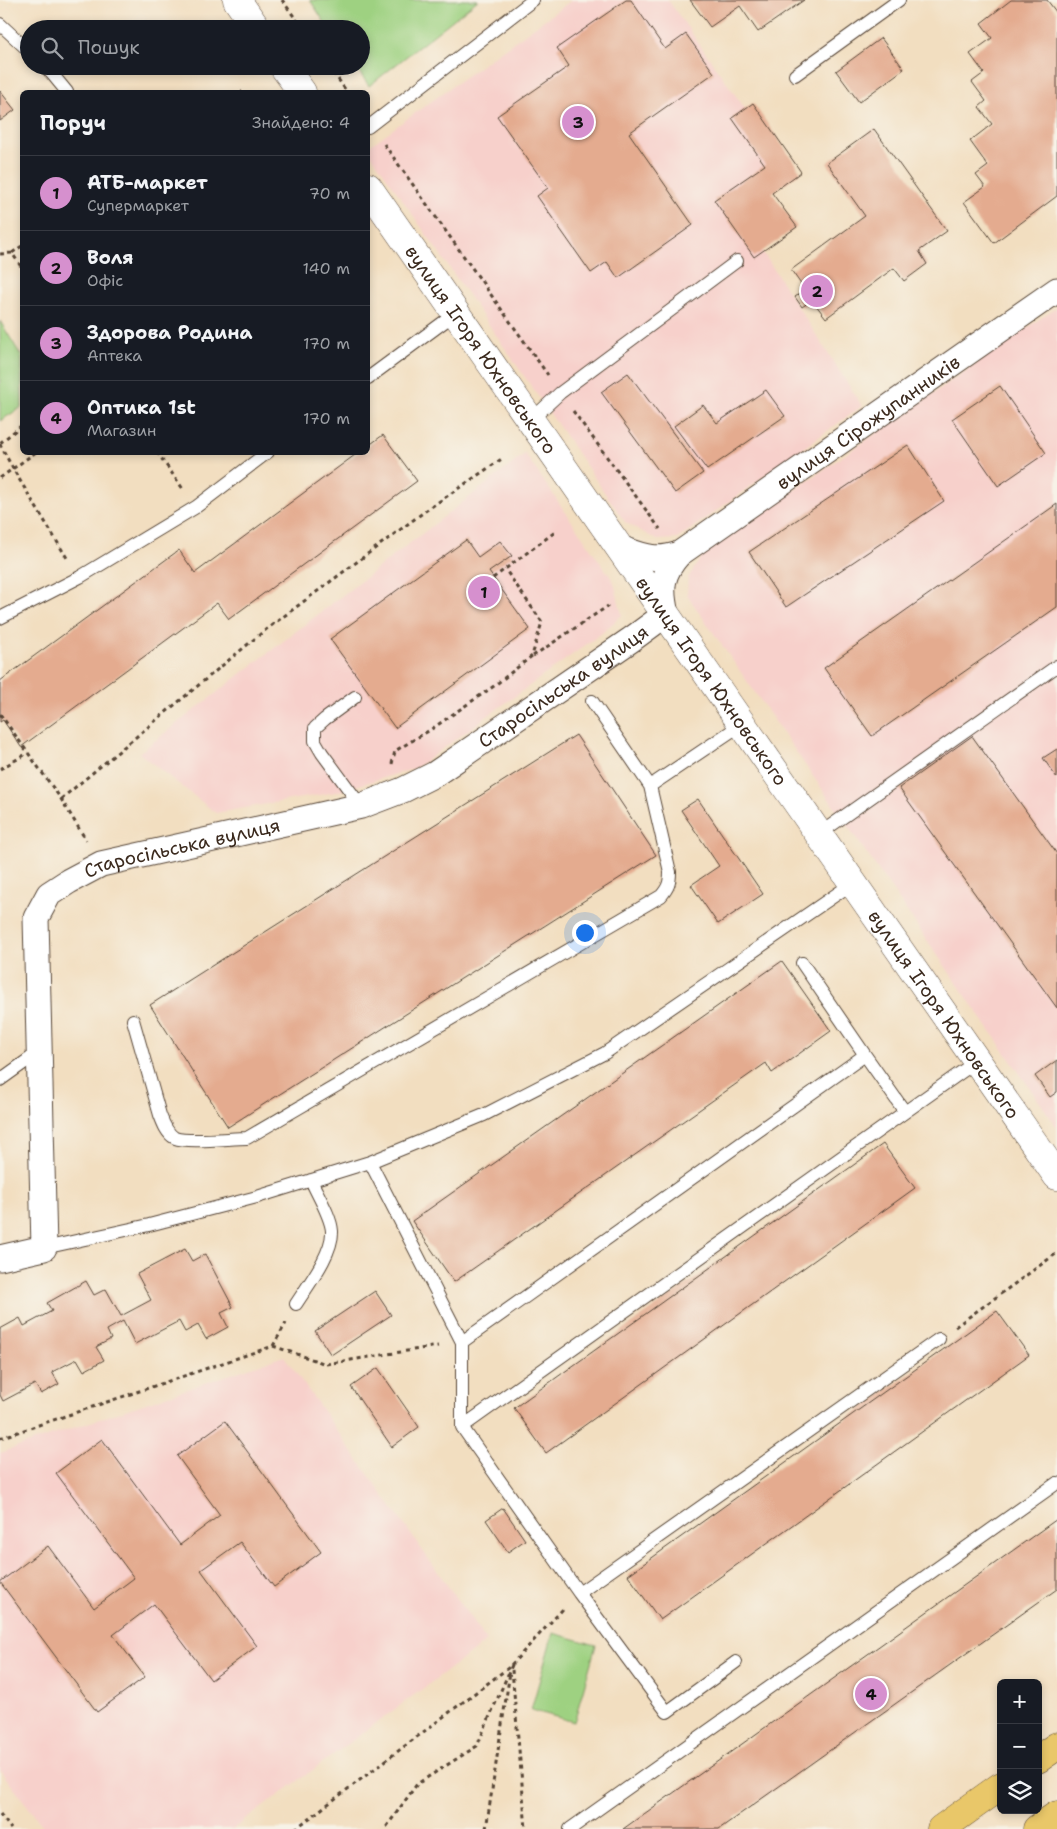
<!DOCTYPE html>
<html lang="uk">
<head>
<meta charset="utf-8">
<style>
  :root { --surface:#171b24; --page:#20242c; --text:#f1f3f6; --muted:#9ea1a6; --line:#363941; --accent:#d690ce }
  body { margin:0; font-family:"Shantell Sans",sans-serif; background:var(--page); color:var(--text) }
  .controls { position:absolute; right:15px; bottom:15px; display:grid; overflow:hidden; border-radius:8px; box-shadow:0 2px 8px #0003 }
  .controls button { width:45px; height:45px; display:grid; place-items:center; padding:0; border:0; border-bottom:1px solid var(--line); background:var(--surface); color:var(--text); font:25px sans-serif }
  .you { position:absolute; left:584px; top:932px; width:18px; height:18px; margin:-12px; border:4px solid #fff; border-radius:50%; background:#1a73e8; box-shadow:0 0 0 8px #1a73e833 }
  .badge { display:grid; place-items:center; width:32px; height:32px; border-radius:50%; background:var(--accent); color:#111; font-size:16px; font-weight:700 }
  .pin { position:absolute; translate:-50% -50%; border:2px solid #fff; box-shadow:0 1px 5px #0006 }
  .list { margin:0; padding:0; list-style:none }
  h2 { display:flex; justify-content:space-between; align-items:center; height:65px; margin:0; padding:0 20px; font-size:21px }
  h2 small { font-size:16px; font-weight:400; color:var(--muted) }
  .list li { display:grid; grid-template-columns:32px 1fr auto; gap:15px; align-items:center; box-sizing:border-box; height:75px; padding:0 20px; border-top:1px solid var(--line) }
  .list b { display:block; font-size:19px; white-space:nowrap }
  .list p { margin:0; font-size:16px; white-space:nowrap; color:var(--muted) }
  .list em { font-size:16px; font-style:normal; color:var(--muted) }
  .icon { flex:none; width:28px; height:28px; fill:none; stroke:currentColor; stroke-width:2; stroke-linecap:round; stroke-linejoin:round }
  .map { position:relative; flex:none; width:1057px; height:1829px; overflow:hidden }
  .search { position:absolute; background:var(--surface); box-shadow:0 2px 8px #0003; left:20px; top:20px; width:350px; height:55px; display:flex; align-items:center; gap:12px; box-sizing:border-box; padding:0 18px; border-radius:28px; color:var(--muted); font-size:19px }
  .panel { position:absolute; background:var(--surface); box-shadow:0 2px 8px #0003; left:20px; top:90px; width:350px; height:365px; border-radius:8px }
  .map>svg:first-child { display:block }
  .built { fill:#f7d0cb }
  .green { fill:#9ed181; stroke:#6c7e50 }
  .building { fill:#e4ab8f }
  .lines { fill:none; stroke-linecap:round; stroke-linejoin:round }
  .service-casing { stroke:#564536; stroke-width:14 }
  .minor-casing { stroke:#564536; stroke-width:27 }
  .tertiary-casing { stroke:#564536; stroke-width:29 }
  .primary-casing { stroke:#564536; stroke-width:29 }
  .path { stroke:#564536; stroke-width:3; stroke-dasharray:4 4; stroke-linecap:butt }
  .service { stroke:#fff; stroke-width:12 }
  .minor { stroke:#fff; stroke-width:25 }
  .tertiary { stroke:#fff; stroke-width:28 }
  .primary { stroke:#e9c769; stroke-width:28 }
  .labels { text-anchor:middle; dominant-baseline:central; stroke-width:4.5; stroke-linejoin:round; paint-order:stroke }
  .street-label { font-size:19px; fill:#3b2a1e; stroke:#f7f3e8 }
</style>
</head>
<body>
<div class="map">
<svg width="1057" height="1829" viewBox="0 0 1057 1829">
  <rect width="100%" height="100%" fill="#f7f3e8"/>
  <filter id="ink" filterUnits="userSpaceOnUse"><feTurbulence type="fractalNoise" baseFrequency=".02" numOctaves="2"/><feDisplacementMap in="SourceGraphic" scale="10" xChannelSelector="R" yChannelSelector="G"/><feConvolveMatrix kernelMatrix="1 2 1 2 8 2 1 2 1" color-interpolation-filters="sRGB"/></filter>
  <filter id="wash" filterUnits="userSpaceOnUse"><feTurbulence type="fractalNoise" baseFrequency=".0096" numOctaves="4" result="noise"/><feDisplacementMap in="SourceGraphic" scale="20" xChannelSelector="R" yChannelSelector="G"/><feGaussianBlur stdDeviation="1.12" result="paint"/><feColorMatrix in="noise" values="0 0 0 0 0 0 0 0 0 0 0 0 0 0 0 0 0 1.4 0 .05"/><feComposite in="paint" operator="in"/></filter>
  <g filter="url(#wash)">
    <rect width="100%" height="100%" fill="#f2dec0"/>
    <path class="built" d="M572,0H668L775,151L746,226L862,406L677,539L657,540L625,522L368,150V147Z
      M1057,307V1127L687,595L688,578L704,553Z
      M525,454L614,582L622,615L602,633L416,768L336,792L216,813L139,753Z
      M284,1356L487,1641L233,1829H45L0,1770V1453Z"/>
    <path class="green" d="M310,0H478L369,86L355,66H361V29H329Z
      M0,321L22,357V407L0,421Z
      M553,1633L596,1645L574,1722L531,1710Z"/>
    <g id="blocks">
      <path class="building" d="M626,0H631L665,49L686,34L714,73L629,133L693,225L618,278L607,262L591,273L537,196L548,188L497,116L569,66L557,48Z
        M690,0H804L758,32L740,6L710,27Z
        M1011,0H1047L1057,13V196L994,243L964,202L985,187L976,175L988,166L970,141L992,124L979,107L986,101L972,82L984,73L970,54L992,38L981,23Z
        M881,38L904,69L859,102L836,71Z
        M0,91L15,110L0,121Z
        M753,103L801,172L772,193L797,227L754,257L714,200L765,165L732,118Z
        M874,129L947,231L919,251L927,264L904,281L894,268L826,318L812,300L802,307L795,297L805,290L791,270L865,216L827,163Z
        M628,373L703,473L675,493L601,392Z
        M1000,386L1046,453L998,486L952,419Z
        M766,390L785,416L707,470L674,426L703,405L717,423Z
        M383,435L417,481L229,619L217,603L21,747L3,720L0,722V681L179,550L195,573L359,452H368V446Z
        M908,445L944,501L786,607L749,552Z
        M1057,504V607L872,736L824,668Z
        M466,540L478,557L500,541L512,556L489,572L530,629L395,728L330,639Z
        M576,735L656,855L228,1127L150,1005Z
        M972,736L1057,854V1008L899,788Z
        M1057,749V778L1043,758Z
        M698,799L763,894L718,924L691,885L719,866L681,810Z
        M782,961L831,1031L772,1073L766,1063L454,1282L412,1221Z
        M1057,1060V1092L1050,1097L1035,1076Z
        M883,1144L915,1188L546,1453L514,1408Z
        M185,1249L192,1261L205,1254L233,1307L221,1313L228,1327L206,1339L198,1325L185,1332L179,1321L135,1344L123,1321L107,1330L111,1339L96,1347L104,1360L84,1371L77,1359L52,1372L59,1384L41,1394L35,1384L3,1401L0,1395V1329L20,1318L24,1326L52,1311L47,1303L86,1281L94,1295L106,1289L121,1316L151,1300L137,1274Z
        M375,1291L391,1315L331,1355L315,1331Z
        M997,1311L1029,1355L660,1620L628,1575Z
        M378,1368L419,1427L392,1447L351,1387Z
        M225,1421L321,1552L274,1587L240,1542L201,1570L257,1646L211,1680L154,1604L113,1635L145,1677L97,1712L0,1582L48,1546L94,1608L134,1578L56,1473L102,1439L180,1545L220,1515L177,1456Z
        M503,1508L525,1540L508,1552L486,1520Z
        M1057,1519V1589L719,1829H623Z"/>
    </g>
  </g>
  <g filter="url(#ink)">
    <use href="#blocks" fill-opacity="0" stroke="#564536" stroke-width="1"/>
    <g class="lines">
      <defs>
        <path id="service" d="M0,24L29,51
          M45,66L53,75L67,92
          M795,75L899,0
          M368,127L533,0
          M368,378L456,313
          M531,420L560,393L737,261
          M0,618L80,577L196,507L268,452
          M355,697L325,719L315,728V741L322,753L361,806
          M592,701L650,786L742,724
          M819,834L1057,666
          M802,963L865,1055
          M133,1020L160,1115C163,1123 167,1134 175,1138C188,1143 231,1138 247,1138L661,896C668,888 670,883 670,872L650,786
          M0,1080L39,1052
          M370,1162L462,1342V1427L579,1593L667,1712L736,1662
          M44,1248L149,1225L257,1197L370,1162L484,1115L605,1053L853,883
          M296,1304C308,1285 333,1253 332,1231C331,1216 317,1194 311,1180
          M462,1342L865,1055L905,1112L977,1061
          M462,1427L905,1112
          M579,1593L939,1339
          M570,1829L1057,1483"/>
        <g id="minor">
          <path d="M620,548C643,556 655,562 679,554"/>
          <path id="s1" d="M0,1258L44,1248L36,918L49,894L69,881L101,864L361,806L403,790L435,774L632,639L666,614C660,588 661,574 679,554L1057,290"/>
        </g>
        <g id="tertiary">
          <path d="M237,0L257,29"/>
          <path d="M283,66L302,92"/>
          <path id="s2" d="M368,187L1057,1176"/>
        </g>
        <path id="primary" d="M1038,1759L1057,1746
          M941,1829L1001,1786
          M1037,1829L1057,1815"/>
      </defs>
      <use href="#service" class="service-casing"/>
      <use href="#minor" class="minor-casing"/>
      <use href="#tertiary" class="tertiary-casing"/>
      <use href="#primary" class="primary-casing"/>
      <path class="path" d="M282,0L303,29
        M329,66L347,92
        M241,92H242
        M384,144L548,375
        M22,246L12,253L22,268
        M0,254L12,253
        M573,411L660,529
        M0,443L22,425
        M0,444L13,469L67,558
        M157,452L183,489
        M0,478L36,452
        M493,578L555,532
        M533,656L608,606
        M0,714L61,799L86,840
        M392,764L395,751L430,730L494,686L532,656L542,622L505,569
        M0,769L28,753
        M61,799L264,631L428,509L503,458
        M955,1327L1057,1253
        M273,1346L326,1364L438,1346
        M0,1438L273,1346L286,1323
        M511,1665L563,1609
        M512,1670L526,1829
        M0,1814L11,1829
        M295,1829L512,1665L477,1746L417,1784L385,1829
        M486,1829L510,1672"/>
      <use href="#service" class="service"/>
      <use href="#minor" class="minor"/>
      <use href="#tertiary" class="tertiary"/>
      <use href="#primary" class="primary"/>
    </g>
  </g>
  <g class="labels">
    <g class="street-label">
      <text stroke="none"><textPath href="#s2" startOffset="198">вулиця Ігоря Юхновського</textPath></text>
      <text stroke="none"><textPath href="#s1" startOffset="1386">вулиця Сірожупанників</textPath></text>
      <text stroke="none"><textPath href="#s2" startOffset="602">вулиця Ігоря Юхновського</textPath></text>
      <text stroke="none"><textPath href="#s1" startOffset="965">Старосільська вулиця</textPath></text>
      <text stroke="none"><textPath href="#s1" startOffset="545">Старосільська вулиця</textPath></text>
      <text stroke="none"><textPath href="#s2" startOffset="1008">вулиця Ігоря Юхновського</textPath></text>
    </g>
  </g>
</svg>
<div class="controls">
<button>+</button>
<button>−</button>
<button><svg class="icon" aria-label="layers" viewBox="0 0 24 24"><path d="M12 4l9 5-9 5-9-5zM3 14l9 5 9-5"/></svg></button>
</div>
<div class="you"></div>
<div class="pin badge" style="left:484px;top:592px">1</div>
<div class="pin badge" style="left:817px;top:291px">2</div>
<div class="pin badge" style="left:578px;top:122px">3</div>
<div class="pin badge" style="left:871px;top:1694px">4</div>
<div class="search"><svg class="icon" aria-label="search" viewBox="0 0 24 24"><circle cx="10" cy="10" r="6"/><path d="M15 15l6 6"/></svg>Пошук</div>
<section class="panel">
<h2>Поруч<small>Знайдено: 4</small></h2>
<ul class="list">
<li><span class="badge">1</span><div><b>АТБ-маркет</b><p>Супермаркет</p></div><em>70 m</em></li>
<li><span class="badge">2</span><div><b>Воля</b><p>Офіс</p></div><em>140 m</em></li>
<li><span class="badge">3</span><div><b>Здорова Родина</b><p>Аптека</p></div><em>170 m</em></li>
<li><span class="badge">4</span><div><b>Оптика 1st</b><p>Магазин</p></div><em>170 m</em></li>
</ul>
</section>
</div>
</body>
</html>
